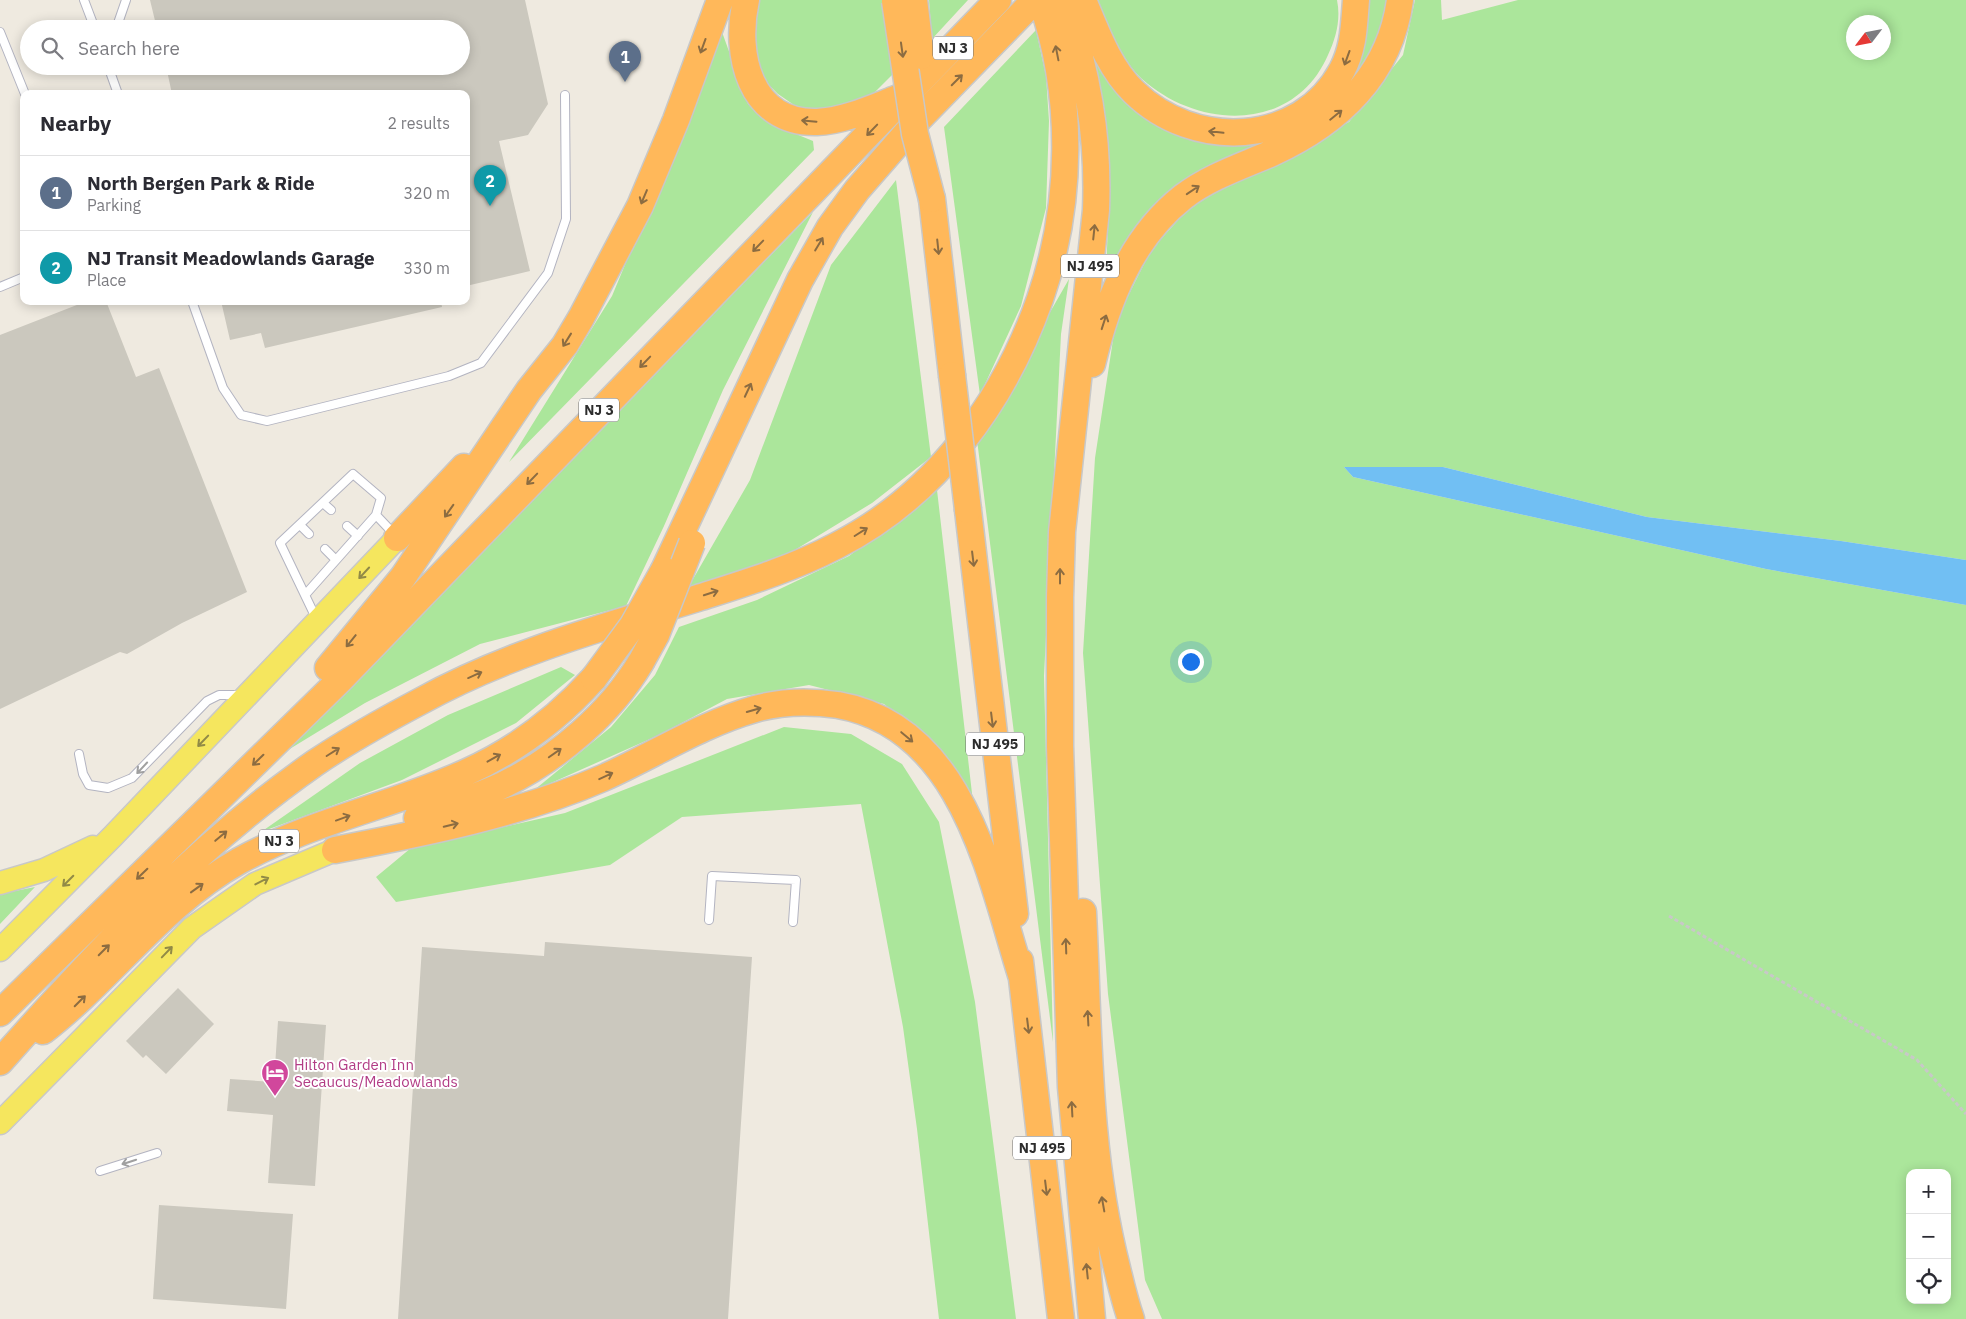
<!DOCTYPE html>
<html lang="en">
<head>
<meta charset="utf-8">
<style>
  :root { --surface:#fff; --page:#f7f7f7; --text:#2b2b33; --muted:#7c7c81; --line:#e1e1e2; --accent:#111827 }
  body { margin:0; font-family:"IBM Plex Sans",sans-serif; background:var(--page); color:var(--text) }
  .controls { position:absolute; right:15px; bottom:15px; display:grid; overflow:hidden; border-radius:10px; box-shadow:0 2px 12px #0003 }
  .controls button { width:45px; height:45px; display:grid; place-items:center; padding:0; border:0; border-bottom:1px solid var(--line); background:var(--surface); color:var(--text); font:25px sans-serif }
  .compass { position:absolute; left:1846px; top:15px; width:45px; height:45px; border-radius:50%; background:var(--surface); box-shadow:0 2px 12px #0003; rotate:238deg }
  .you { position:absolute; left:1190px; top:661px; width:18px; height:18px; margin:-12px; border:4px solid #fff; border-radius:50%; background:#1a73e8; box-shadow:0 0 0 8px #1a73e833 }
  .badge { display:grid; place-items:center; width:32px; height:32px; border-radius:50%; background:var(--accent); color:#fff; font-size:16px; font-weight:700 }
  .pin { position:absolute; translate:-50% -41px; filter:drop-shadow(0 1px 2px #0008) }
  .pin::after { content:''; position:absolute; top:26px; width:18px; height:15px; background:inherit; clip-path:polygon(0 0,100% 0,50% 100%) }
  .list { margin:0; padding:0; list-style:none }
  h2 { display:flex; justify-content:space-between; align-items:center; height:65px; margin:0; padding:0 20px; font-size:21px }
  h2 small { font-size:16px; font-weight:400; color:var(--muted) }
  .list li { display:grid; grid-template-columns:32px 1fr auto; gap:15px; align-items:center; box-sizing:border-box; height:75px; padding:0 20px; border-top:1px solid var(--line) }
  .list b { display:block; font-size:19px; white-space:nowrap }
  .list p { margin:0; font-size:16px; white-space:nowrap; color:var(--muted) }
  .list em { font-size:16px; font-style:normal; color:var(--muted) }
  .icon { flex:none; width:28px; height:28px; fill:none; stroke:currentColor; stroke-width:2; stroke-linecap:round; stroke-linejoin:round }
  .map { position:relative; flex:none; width:1966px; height:1319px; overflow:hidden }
  .search { position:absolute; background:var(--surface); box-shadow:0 2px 12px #0003; left:20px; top:20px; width:450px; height:55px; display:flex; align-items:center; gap:12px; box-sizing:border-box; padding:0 18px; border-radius:28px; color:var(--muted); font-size:19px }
  .panel { position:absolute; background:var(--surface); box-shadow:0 2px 12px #0003; left:20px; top:90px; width:450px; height:215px; border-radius:10px }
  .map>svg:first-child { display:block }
  .green { fill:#abe69b; fill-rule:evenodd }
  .water { fill:#71bff3 }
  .building { fill:#cbc8be }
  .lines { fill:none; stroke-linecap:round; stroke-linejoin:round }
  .service-casing { stroke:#b3b4c1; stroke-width:10 }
  .primary-casing { stroke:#c8c8c8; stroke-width:25 }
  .motorway-casing { stroke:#c8c8c8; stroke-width:29 }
  .path { stroke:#c8c8c8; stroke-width:3; stroke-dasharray:4 2.5; stroke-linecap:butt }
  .service { stroke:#fff; stroke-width:8 }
  .primary { stroke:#f5e65e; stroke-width:22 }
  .motorway { stroke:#ffb85a; stroke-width:26 }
  .motorway-bridge-casing { stroke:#c8c8c8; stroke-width:29; stroke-linecap:butt }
  .motorway-bridge { stroke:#ffb85a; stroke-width:26 }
  .oneway { stroke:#8c6c41 }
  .oneway2 { stroke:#918a46 }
  .oneway3 { stroke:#a0a0a0 }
  .labels { text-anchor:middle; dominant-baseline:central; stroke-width:4; stroke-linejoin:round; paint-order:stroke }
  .shield { fill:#fff; stroke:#6c6c6c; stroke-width:1 }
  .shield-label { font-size:14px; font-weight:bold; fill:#2d2d2d }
  .hotel-label { font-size:15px; fill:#b23c85; stroke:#fff; text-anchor:start }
</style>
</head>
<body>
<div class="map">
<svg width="1966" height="1319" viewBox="0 0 1966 1319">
  <rect width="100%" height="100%" fill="#efeae0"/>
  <path class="green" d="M757,0H886L894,73L874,93L852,104L818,112L794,105L778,94L766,82L759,69L754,41Z
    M929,0H968L932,39Z
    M1097,0H1337C1341,19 1336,38 1328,55C1294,133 1199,130 1142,79C1120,58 1109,26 1097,0Z
    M1366,0H1390C1369,124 1277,130 1187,183C1152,204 1131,242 1111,276L1106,273L1110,177L1104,124L1088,40L1092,37C1102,60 1112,83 1130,102C1146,119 1169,130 1192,137C1285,163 1370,97 1366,0Z
    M1415,0H1441L1442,20L1518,0H1966V560L1841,541L1647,517L1443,467H1344L1353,477L1766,569L1966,605V1319H1162L1145,1280L1108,994L1083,653L1095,458L1116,320L1151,250L1199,197L1349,122L1403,55ZM1854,22H1884V52H1854ZM1910,1173H1947V1300H1910Z
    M1036,30L1046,76L1049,121L1046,208L1021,306L980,395L944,127Z
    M722,32L748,104L774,125L813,141L814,150L509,462L612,296Z
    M896,180L931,457L872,503L785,556L685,593L750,480L831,265Z
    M813,212L723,390L664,526L626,606L480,644L365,703L288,750Z
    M1069,279L1061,334L1044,676L1053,1042L977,440Z
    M937,490L973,802L941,750L884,704L809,685L727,699L659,735L533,791L611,727L655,675L679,627L757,600L849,556Z
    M561,667L575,675L516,723L402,780L261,832L360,763L448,715Z
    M784,727L851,734L902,764L939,822L975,1002L1016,1319H939L917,1129L903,1027L861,804L682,817L610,865L396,902L376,877L411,848L565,813Z
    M35,887L0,924V894Z"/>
  <path class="water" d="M1344,467H1443L1647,517L1841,541L1966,560V605L1766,569L1353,477Z"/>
  <path class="building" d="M150,0H525L548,104L528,135L499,141L530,271L466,286V94H172L166,66H461V29H157Z
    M87,301H106L136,377L159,368L247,592L182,623L127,654L120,652L0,709V335Z
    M221,301H441L442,307L265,348L261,333L230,340Z
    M545,942L752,957L728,1319H398L422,947L544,956Z
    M178,988L214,1024L166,1074L146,1055L143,1058L126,1041Z
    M278,1021L326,1025L315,1186L268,1183L273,1115L227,1111L230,1079L274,1082Z
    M159,1205L293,1214L286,1309L153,1299Z"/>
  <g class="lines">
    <defs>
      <path id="service" d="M84,0L95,29
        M116,29L126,0
        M0,32L25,94
        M108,66L118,94
        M0,287L24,277
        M192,301L223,388L241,415L267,421L449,376L481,363L548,273L566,219L565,95
        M323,503L331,510
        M300,525L309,534
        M347,526L358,536
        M325,549L336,560
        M305,595L376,515
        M316,618L280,543L353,474L381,498L376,515L394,534
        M79,754L83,774L89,785L108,788L132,778L207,701L219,695H241
        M709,920L712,876L796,880L793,922
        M100,1171L157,1153"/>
      <path id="primary" d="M0,883L44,870L93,847
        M0,950L113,836L397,538
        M0,1123L192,928L255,884L335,850"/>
      <path id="motorway" d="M746,0C734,53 749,124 817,122C844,121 872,108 898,98
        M1063,0C1087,71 1099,135 1096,210L1062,532L1060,597V746L1071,1087L1092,1319
        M1083,0C1096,31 1109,68 1134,92C1193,150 1300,148 1342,70C1354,48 1354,24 1356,0
        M932,199L952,375
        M1092,364C1107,301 1131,238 1183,197C1209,177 1242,166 1272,153C1338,123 1390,75 1400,0
        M968,510L1015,914
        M397,538L464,467
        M664,570L800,280L830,227L857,190L918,120L1035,0
        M328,668L403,577L529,390L565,345L581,318L640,206L676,120L720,0
        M417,818C446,807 475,798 503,785C557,759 610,714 641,662
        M335,850C424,833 520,814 603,778C654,755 702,724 755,709C783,701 810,701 838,705C964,727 990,877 1022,978
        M1083,912C1089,1031 1087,1151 1117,1268C1121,1285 1125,1302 1131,1319
        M1020,961L1061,1319
        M0,1013L340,680L998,0
        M43,1031C112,978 162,904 239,861C311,821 393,806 467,772C516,750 558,718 594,678
        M0,1062C95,954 196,846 315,763C349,740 385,720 421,701C508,653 604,627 698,598C745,583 792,569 836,546C935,496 1004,402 1040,299C1073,204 1074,94 1041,0"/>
    </defs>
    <use href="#service" class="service-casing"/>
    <use href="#primary" class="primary-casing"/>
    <use href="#motorway" class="motorway-casing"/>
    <path class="path" d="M1669,916L1917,1060L1966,1114"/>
    <use href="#service" class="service"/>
    <use href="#primary" class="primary"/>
    <use href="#motorway" class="motorway"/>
    <defs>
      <path id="motorway-bridge" d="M914,0L921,56
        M895,1L915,134L932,199
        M952,375L968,510
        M641,662L656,635L692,543
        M594,678L633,625L664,570"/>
    </defs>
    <use href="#motorway-bridge" class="motorway-bridge-casing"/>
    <use href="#motorway-bridge" class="motorway-bridge"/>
  </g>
  <defs><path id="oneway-shaft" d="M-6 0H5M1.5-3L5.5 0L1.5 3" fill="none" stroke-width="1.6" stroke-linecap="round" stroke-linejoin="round" transform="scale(1.25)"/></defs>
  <g class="oneway">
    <use href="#oneway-shaft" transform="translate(703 46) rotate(110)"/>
    <use href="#oneway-shaft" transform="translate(902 50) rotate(82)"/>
    <use href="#oneway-shaft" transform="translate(1057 53) rotate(-101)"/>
    <use href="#oneway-shaft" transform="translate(1347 58) rotate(110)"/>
    <use href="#oneway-shaft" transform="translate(957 80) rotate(-45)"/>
    <use href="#oneway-shaft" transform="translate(1336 115) rotate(-39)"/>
    <use href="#oneway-shaft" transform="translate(809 121) rotate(-175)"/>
    <use href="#oneway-shaft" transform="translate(872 130) rotate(134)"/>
    <use href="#oneway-shaft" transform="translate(1216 132) rotate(-174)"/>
    <use href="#oneway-shaft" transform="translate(1193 190) rotate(-34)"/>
    <use href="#oneway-shaft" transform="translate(644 197) rotate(113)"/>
    <use href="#oneway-shaft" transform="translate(1094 232) rotate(-84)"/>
    <use href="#oneway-shaft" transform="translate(819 244) rotate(-59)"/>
    <use href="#oneway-shaft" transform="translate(758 246) rotate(134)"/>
    <use href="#oneway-shaft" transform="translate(938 247) rotate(84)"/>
    <use href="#oneway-shaft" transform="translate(1104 322) rotate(-72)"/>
    <use href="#oneway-shaft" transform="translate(567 340) rotate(122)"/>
    <use href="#oneway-shaft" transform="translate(645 362) rotate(134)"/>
    <use href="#oneway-shaft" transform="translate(748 390) rotate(-65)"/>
    <use href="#oneway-shaft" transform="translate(532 479) rotate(134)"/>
    <use href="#oneway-shaft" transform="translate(449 511) rotate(125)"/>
    <use href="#oneway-shaft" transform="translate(861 532) rotate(-32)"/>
    <use href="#oneway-shaft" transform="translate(973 559) rotate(83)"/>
    <use href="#oneway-shaft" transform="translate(1060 576) rotate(-90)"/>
    <use href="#oneway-shaft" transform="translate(711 593) rotate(-18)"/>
    <use href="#oneway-shaft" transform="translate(351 641) rotate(129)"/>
    <use href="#oneway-shaft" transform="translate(475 675) rotate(-24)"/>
    <use href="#oneway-shaft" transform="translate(754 710) rotate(-16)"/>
    <use href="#oneway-shaft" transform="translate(992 720) rotate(83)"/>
    <use href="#oneway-shaft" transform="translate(907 737) rotate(40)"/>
    <use href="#oneway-shaft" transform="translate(333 752) rotate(-32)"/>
    <use href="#oneway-shaft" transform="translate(555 753) rotate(-35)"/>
    <use href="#oneway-shaft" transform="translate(494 758) rotate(-29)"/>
    <use href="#oneway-shaft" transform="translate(258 760) rotate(136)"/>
    <use href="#oneway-shaft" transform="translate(606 776) rotate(-25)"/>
    <use href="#oneway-shaft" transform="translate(343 818) rotate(-20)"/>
    <use href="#oneway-shaft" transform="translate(451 825) rotate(-14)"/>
    <use href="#oneway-shaft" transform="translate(221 836) rotate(-40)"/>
    <use href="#oneway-shaft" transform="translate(142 874) rotate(136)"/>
    <use href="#oneway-shaft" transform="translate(197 888) rotate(-36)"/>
    <use href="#oneway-shaft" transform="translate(1066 946) rotate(-92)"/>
    <use href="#oneway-shaft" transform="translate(104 950) rotate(-45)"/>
    <use href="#oneway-shaft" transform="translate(80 1001) rotate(-45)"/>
    <use href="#oneway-shaft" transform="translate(1088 1018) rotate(-93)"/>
    <use href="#oneway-shaft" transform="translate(1028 1026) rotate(83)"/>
    <use href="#oneway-shaft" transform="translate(1072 1109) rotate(-93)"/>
    <use href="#oneway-shaft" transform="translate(1046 1188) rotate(83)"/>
    <use href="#oneway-shaft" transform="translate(1103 1204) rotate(-100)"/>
    <use href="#oneway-shaft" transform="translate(1087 1271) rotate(-96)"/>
  </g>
  <g class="oneway2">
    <use href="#oneway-shaft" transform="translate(364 573) rotate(133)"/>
    <use href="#oneway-shaft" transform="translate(203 741) rotate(134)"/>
    <use href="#oneway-shaft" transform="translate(68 881) rotate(135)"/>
    <use href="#oneway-shaft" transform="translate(262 881) rotate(-27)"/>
    <use href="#oneway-shaft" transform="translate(167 952) rotate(-46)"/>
  </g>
  <g class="oneway3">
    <use href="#oneway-shaft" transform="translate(142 768) rotate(133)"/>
    <use href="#oneway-shaft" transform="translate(129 1162) rotate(162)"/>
  </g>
  <defs>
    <symbol id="hotel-pin" viewBox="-11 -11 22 30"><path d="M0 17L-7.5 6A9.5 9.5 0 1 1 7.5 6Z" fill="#d1479c" stroke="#fff"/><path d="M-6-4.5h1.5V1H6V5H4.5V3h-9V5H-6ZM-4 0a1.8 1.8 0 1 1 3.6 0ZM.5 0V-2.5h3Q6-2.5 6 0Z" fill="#fff"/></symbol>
  </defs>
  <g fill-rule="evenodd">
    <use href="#hotel-pin" x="259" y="1057" width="32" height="43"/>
  </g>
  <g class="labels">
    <g class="shield">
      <rect x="933" y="36.5" width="40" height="23" rx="4"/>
      <rect x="1061" y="254.5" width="58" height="23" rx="4"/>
      <rect x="579" y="398.5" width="40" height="23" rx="4"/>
      <rect x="966" y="732.5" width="58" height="23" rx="4"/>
      <rect x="259" y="829.5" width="40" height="23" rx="4"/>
      <rect x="1013" y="1136.5" width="58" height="23" rx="4"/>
    </g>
    <g class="shield-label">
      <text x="953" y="48">NJ 3</text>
      <text x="1090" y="266">NJ 495</text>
      <text x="599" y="410">NJ 3</text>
      <text x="995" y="744">NJ 495</text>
      <text x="279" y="841">NJ 3</text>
      <text x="1042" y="1148">NJ 495</text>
    </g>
    <g class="hotel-label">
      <text x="294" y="1064">Hilton Garden Inn<tspan x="294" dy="17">Secaucus/Meadowlands</tspan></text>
    </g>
  </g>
</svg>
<div class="controls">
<button>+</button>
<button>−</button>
<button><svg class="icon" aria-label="locate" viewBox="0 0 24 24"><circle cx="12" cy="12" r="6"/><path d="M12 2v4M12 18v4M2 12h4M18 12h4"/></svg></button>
</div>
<svg class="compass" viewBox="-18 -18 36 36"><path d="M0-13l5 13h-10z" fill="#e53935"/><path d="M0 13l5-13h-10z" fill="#7c7c81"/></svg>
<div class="you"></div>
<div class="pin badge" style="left:625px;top:82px;background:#5c6f8a">1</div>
<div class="pin badge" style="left:490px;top:206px;background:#0f9aa8">2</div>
<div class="search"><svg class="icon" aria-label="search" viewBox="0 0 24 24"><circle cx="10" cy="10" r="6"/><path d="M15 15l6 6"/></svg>Search here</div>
<section class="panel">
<h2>Nearby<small>2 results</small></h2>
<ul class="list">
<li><span class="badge" style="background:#5c6f8a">1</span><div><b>North Bergen Park &amp; Ride</b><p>Parking</p></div><em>320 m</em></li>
<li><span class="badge" style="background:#0f9aa8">2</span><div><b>NJ Transit Meadowlands Garage</b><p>Place</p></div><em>330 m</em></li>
</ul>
</section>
</div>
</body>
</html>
